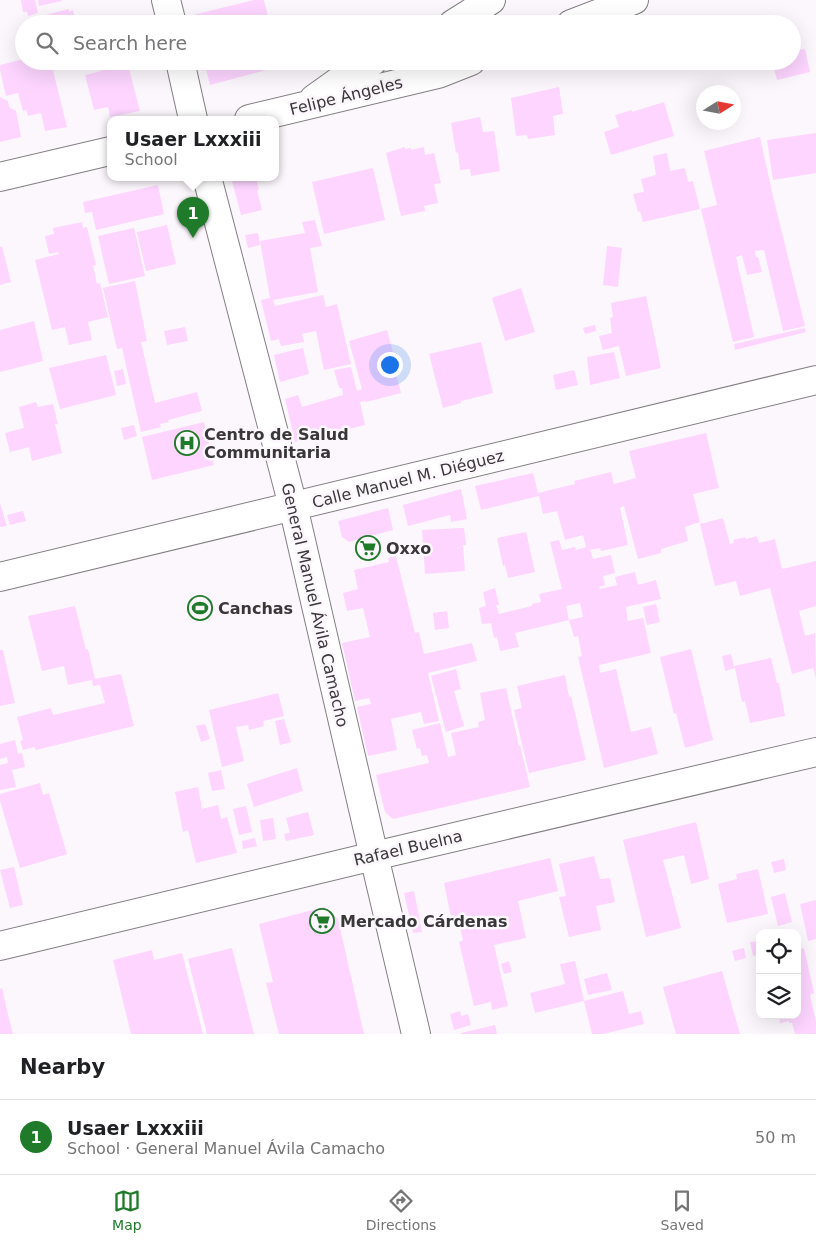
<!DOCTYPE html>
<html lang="en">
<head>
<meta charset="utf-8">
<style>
  :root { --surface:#fff; --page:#f2f2f2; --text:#202124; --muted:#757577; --line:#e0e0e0; --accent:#1f7a29 }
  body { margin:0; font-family:"DejaVu Sans",sans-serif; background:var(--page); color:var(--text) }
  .controls { position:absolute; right:15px; bottom:15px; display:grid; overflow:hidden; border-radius:10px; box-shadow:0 5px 20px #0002 }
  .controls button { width:45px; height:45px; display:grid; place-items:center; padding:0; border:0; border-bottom:1px solid var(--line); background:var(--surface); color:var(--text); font:25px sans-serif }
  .compass { position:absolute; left:696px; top:85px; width:45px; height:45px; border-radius:50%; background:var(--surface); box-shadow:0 5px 20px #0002; rotate:79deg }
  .you { position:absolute; left:389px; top:364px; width:18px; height:18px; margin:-12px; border:4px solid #fff; border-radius:50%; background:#1a73e8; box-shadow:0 0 0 8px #1a73e833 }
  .badge { display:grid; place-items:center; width:32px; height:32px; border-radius:50%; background:var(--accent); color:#fff; font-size:16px; font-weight:700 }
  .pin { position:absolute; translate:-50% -41px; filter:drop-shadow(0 1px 2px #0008) }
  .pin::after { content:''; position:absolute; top:26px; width:18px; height:15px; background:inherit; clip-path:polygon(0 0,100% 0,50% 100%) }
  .popup { position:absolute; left:107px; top:116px; width:172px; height:65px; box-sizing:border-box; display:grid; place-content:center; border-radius:10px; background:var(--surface); filter:drop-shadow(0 1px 4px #0005); font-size:16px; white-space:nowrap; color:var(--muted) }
  .popup b { font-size:19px; color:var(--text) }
  .popup::after { content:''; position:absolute; left:50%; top:100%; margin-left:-10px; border:10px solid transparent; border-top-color:var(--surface) }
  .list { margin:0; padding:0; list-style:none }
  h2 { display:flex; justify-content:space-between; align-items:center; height:65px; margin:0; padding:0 20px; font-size:21px }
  h2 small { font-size:16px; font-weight:400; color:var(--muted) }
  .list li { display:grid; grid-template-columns:32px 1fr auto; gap:15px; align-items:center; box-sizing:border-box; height:75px; padding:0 20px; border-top:1px solid var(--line) }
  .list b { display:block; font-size:19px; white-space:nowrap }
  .list p { margin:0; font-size:16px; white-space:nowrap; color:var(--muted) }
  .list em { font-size:16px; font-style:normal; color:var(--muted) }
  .icon { flex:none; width:28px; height:28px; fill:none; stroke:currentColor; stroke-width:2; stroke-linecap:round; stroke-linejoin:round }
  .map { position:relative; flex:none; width:816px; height:1034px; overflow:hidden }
  .search { position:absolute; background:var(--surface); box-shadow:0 5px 20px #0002; left:15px; right:15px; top:15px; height:55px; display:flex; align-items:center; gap:12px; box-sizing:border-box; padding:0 18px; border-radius:28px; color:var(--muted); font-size:19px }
  .sheet { height:140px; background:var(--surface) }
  nav { display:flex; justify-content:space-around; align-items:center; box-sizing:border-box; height:70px; border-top:1px solid var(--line); background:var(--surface); font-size:14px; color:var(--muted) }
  nav a { display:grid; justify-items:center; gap:2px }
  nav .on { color:var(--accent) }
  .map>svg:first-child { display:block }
  .building { fill:#fdd5ff }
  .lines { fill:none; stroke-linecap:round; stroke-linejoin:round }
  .street-casing { stroke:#837f83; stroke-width:30 }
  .street { stroke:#fff; stroke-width:28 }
  .labels { text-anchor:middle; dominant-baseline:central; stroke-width:5; stroke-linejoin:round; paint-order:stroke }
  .street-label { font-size:16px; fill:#393739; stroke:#fcf7fc }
  .poi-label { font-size:16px; font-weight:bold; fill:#393739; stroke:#fcf7fc; text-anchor:start }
</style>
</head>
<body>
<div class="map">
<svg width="816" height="1034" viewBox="0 0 816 1034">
  <rect width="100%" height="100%" fill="#fcf7fc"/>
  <path class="building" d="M21,0H35L38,13L28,16L27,12H23Z
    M38,0H62V1L39,6Z
    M254,0H264L270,24H195L193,15Z
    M69,9V12L73,10L76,24H48L46,15Z
    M792,36H795L798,50L805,49L810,72L777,80L772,61H792Z
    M24,59V61H35L36,62L48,61L49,63L51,62L67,127L45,131L41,113L28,116L26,110L23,111L18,93L6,96L0,70V65Z
    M99,61H127L140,111L110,117L108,107L94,110L85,75L101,71Z
    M204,61H296V62L210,85Z
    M745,61H758L760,66L747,69Z
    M559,87L563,114L553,116L555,135L528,139L527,135L516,136L511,98Z
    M0,97L8,101L9,107L16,111L21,137L0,142Z
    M664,102L674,136L611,155L604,132L619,127L615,115L632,110V112Z
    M480,117L483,132L494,131L500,171L471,176L470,169L460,170L458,152L456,153L451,123Z
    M816,133V173L773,180L767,140Z
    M760,137L772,192L805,326L783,331L764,250L755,251L756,257H758L762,272L747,275L742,255L736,257L754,337L733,342L701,209L717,205L704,151Z
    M405,147V149L411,148V150L424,147L425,155L434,153L441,183L434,184L438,203L424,206L425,211L401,216L386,153Z
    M667,153L670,171L685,168L688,182L693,181L700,209L643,222L640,211L638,212L633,194L644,192L641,179L656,175L653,156Z
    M373,168L385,220L324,234L312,182Z
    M231,177H256L259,190H257L262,210L241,215Z
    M158,185L164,214L96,230L92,212L85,213L83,202Z
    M315,220L322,246L310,248L318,292L273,300L275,306L323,295L326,307L337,304L351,364L324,370L316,331L302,334L304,342L281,346L279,339L271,341L261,300L270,298L260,241L305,233L302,222Z
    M82,222L83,228L87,227L96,265L93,266L97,284L100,283L108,317L88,322L92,340L69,345L65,327L52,330L35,260L59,254L58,252L49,254L45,236L54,234L53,228Z
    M167,225L176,264L146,271L137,232Z
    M134,228L145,276L109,284L98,236Z
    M258,233L260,245L248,248L245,235Z
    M2,246L11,282L0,285V247Z
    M607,246L622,248L618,287L603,285Z
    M135,281L147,341L141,342L155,403L197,392L202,411L168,420L169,422L160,424L161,427L141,432L122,348L117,349L103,288Z
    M521,288L535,332L505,341L492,298Z
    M646,296L661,368L626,376L619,346L603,350L599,336L612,333L610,318L613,317L611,303Z
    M34,321L43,361L0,372V330Z
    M595,325L596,331L585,334L583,328Z
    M185,327L188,341L167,345L164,331Z
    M805,328L806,332L735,350L734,344Z
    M387,330L393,352L390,353L401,393L366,402V401L360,402L365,425L295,442L285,399L298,395L302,407L343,395L342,388H339L334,370L351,367L357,391L362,389L349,341Z
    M481,342L493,393L461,401V403L443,408L429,354Z
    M303,348L309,374L280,382L274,355Z
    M614,352L620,378L590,385L587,357Z
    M106,355L116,395L60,409L49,368Z
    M123,369L126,384L117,386L114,371Z
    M574,370L578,385L556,390L553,375Z
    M36,402L38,407L53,404L58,424H55L62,453L32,461L29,447L10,452L5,433L24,428L19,407Z
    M204,422L214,465L152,480L142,437Z
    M134,425L137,436L124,440L121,428Z
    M706,433L719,488L693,494L700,522L685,527L688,541L661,549V553L638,559L624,506L620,508L628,545L601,551L600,548L590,550L593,559L611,555L615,573L603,576L605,585L599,587L600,589L617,585L615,577L635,572L638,585L656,580L661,599L626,607L628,621L643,618L651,653L599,665L600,673L616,669L631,732L651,727L658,754L604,768L578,657L582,656L578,636L574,637L569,620L583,617L580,603L566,606L569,620L515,633L519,647L500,651L497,637L494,638L491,623L482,624L479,608L486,606L483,592L495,588L499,605H496L499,614L532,606V604L541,602L539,594L562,589L550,542L559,540L562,550L575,547L576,550L586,547L583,535L565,540L557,511L543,514L539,496L481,510L475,486L533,473L538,493L575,484L574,481L611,472L614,484L618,483L636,478L629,451Z
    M461,489L467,519L451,522L450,515L408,526L403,505Z
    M0,503L7,526L0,527Z
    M388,508L393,530L349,542L342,537L338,521Z
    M23,511L26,521L10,525L7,515Z
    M723,518L730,544L734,543L733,540L745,537L746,539L757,536L759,543L775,539L782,569L816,561V606L799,611L805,636L815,633L816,678L813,668L792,674L770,588L740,596L736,581L715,586L700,524Z
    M461,528H464L466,545H463L465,571L425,574L422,530Z
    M526,532L535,572L508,578L505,565L503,566L497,538Z
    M396,556L415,633L419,632L424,654L472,643L477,661L428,673L439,721L424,724L421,712L391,719L397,750L368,756L357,707L371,704L369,698L355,701L342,643L370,637L363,608L347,611L343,593L358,589L354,570L389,562L388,558Z
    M656,604L660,622L647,625L643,607Z
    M75,606L86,650L88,649L95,679L121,674L134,726L36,750L34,747L23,750L20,741L23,740L17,717L51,708L53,715L105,703L100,685L93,686L92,680L68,685L64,666L42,671L28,616Z
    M447,611L449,628L435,630L433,613Z
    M691,649L713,740L685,748L676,713L674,714L660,657Z
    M0,650H3L15,703L0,706Z
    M731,654L734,666L771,658L777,683H779L785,716L750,723L745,701L742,702L735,668L725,671L722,656Z
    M456,669L461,689L454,691L464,726L446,732L431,676Z
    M565,675L569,697L571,696L586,760L529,773L514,710L522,708L517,686Z
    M506,688L519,746L520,745L530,787L393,819L385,812L376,775L429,763L427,755L422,756L420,748L417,749L412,730L440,723L448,757L456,755L451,733L479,727L478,722L485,720L480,693Z
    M278,693L284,716L263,721L264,726L249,730L248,725L236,727L244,761L222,767L209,710Z
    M284,719L291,742L280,745L275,721Z
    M205,724L210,739L201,742L196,726Z
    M15,740L18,754L22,753L25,767L12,770L16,787L0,790V765L8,763L7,757L0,759V744Z
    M297,768L303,791L254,807L247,784Z
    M221,770L225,789L212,791L208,773Z
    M40,783L43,795L49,793L67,854L20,868L0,801V794Z
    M198,787L202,809L218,805L221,819L227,817L237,853L196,863L188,830L183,832L175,792Z
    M246,806L252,832L239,835L233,809Z
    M308,812L314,835L286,841L284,834L290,833L286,818Z
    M273,818L276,839L263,841L260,820Z
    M696,822L709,879L691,884L684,855L663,860L681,928L646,937L623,840Z
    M255,838L257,846L243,849L242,841Z
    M594,856L600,879L610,878L615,902L596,906L601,930L569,937L559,897L566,896L559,864Z
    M550,858L558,891L518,901L526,938L494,945L508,1006L492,1010L491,1002L474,1006L459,942L463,940L460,928L472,926L470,916L454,919V916L451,917L444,883Z
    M784,859L786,870L774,873L771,862Z
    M14,867L23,905L10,908L0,870Z
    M758,869L768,914L727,923L718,884L737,879L736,874Z
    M414,891L422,932L413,933L404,893Z
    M785,893L792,922L778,926L771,897Z
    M816,900V939L808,941L800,904Z
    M324,907L338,919L364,1034H279L266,983L273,982L259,924Z
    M760,941V954L753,956L750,942Z
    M232,948L254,1034H207L188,959Z
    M744,948L746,958L735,961L732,951Z
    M804,948L814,993L810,995L816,1022V1034H795L792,1023H789V1021L780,1023L779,1015H797V950Z
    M152,950L154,960L182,953L203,1034H131L113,960Z
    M509,961L512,972L504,974L501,964Z
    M575,961L584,1001L535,1013L530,993L565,984L560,964Z
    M722,971L740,1034H676L663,987Z
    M607,973L612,990L588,995L584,979Z
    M2,988L9,1019L13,1034H0V989Z
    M623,991L629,1014L641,1011L644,1024L603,1034H592L584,1001Z
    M460,1011L461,1016L468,1014L471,1025L454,1030L450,1014Z
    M495,1025L497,1034H461V1033Z"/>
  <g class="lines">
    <defs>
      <path id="street" d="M166,0L172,24
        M453,24L491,0
        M571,24L634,0
        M180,61L193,119
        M314,99L356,69L373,61
        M249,119L438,74L471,61
        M0,177L110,151
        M207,177L293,506L374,856L416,1034
        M0,577L816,380
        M0,946L374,856L816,752"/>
    </defs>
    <use href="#street" class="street-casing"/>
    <use href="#street" class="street"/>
  </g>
  <defs>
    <symbol id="hospital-ring" viewBox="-11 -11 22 22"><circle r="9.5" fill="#fcf7fc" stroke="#1f7a29" stroke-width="1.5"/><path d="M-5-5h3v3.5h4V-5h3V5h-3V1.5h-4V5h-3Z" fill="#1f7a29"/></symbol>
    <symbol id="supermarket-ring" viewBox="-11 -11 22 22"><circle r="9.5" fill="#fcf7fc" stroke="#1f7a29" stroke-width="1.5"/><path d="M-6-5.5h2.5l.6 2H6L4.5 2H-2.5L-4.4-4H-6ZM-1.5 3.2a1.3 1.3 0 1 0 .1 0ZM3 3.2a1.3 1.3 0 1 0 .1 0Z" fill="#1f7a29"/></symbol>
    <symbol id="stadium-ring" viewBox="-11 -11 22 22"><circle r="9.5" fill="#fcf7fc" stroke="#1f7a29" stroke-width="1.5"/><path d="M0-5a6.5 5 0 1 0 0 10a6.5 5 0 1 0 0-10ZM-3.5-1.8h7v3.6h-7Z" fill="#1f7a29"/></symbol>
  </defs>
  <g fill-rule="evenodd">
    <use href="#hospital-ring" x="173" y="429" width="28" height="28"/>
    <use href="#supermarket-ring" x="354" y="534" width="28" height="28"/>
    <use href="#stadium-ring" x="186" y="594" width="28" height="28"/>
    <use href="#supermarket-ring" x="308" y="907" width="28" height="28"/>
  </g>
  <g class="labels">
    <g class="street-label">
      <text transform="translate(346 96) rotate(-14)">Felipe Ángeles</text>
      <text transform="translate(408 479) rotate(-14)">Calle Manuel M. Diéguez</text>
      <text transform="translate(315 605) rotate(77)">General Manuel Ávila Camacho</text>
      <text transform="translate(408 848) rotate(-13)">Rafael Buelna</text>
    </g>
    <g class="poi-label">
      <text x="204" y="434">Centro de Salud<tspan x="204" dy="18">Communitaria</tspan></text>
      <text x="386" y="548">Oxxo</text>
      <text x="218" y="608">Canchas</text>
      <text x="340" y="921">Mercado Cárdenas</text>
    </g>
  </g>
</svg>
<div class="controls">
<button><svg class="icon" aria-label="locate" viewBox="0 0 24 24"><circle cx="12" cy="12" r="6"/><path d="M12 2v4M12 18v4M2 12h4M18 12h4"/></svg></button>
<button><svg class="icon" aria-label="layers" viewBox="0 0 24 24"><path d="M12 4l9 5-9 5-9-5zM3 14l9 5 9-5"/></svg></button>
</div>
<svg class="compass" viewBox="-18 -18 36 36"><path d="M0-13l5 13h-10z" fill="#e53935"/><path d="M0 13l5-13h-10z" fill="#757577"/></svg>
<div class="you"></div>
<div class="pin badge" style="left:193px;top:238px">1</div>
<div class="popup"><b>Usaer Lxxxiii</b>School</div>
<div class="search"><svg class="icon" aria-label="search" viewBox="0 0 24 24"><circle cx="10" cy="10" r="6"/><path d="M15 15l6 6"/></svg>Search here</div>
</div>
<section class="sheet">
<h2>Nearby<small></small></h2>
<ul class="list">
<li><span class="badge">1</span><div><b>Usaer Lxxxiii</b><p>School · General Manuel Ávila Camacho</p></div><em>50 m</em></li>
</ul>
</section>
<nav>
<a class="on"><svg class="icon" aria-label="map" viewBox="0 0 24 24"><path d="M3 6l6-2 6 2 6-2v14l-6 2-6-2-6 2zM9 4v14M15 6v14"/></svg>Map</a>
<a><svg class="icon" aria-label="directions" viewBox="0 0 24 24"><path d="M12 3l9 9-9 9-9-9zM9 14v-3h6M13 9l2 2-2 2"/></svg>Directions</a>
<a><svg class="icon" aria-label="saved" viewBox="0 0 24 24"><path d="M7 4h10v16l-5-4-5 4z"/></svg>Saved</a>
</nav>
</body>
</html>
